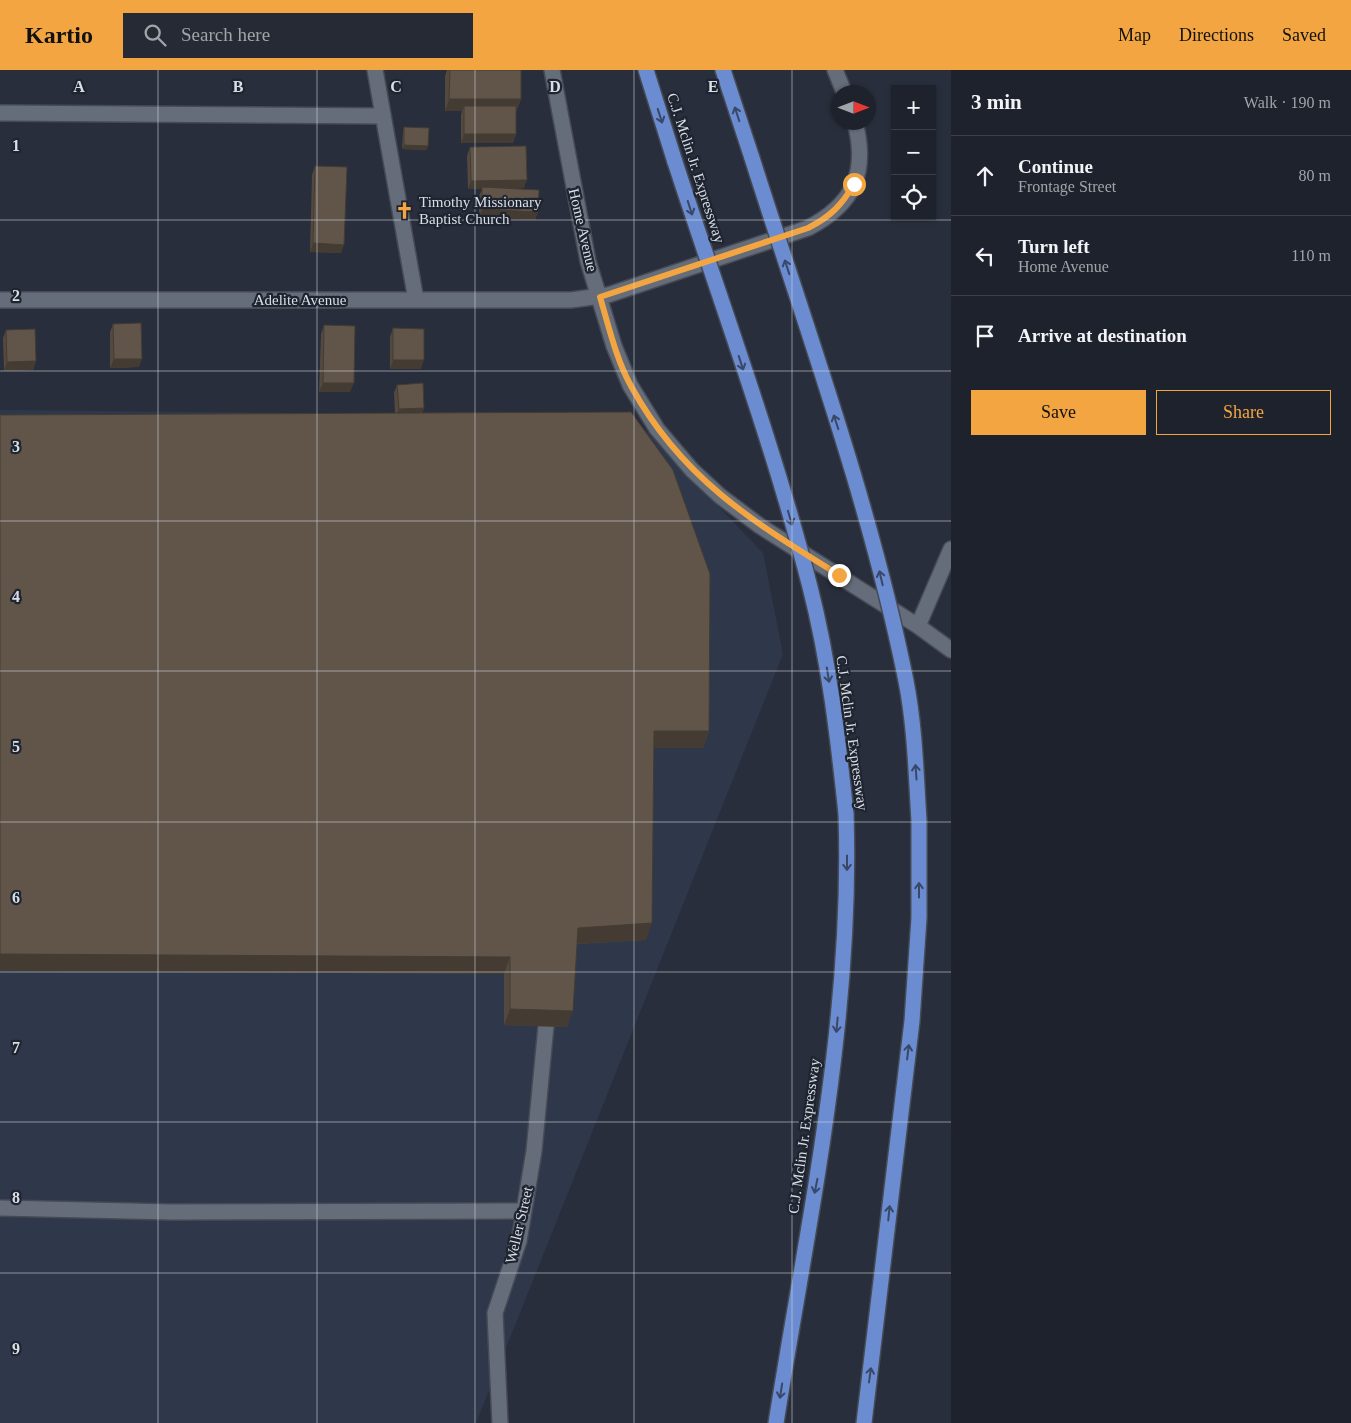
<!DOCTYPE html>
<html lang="en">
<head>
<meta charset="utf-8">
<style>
  :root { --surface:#1e222c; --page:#262a34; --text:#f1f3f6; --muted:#a1a4a9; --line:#3c3f48; --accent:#f2a541 }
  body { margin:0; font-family:Georgia,serif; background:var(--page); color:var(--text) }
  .controls { position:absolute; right:15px; top:15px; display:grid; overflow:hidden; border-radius:0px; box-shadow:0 1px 4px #0004 }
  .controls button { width:45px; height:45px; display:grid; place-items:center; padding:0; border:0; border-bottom:1px solid var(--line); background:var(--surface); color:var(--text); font:25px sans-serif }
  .compass { position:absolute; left:831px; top:15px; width:45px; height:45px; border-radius:50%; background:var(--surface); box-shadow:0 1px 4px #0004; rotate:90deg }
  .stop { position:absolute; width:15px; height:15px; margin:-11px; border:4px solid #f2a541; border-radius:50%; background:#fff }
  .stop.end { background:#f2a541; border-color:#fff; box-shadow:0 1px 5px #0008 }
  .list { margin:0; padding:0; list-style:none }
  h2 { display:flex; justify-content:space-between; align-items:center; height:65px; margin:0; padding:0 20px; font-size:21px }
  h2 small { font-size:16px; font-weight:400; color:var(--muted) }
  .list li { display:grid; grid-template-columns:32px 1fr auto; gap:15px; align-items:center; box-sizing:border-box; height:80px; padding:0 20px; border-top:1px solid var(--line) }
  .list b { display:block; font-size:19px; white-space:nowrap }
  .list p { margin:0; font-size:16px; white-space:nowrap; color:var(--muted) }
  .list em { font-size:16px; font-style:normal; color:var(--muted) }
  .actions { display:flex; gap:10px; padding:15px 20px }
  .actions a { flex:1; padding:11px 0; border:1px solid var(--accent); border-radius:0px; text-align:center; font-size:18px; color:var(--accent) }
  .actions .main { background:var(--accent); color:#111 }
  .icon { flex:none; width:28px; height:28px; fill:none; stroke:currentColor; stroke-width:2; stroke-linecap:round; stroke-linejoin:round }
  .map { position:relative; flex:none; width:951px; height:1353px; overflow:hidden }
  header { display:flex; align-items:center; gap:30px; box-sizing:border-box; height:70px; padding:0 25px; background:var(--accent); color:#111 }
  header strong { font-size:24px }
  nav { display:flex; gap:28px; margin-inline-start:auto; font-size:18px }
  .search { width:350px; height:45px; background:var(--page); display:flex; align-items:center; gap:12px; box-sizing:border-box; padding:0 18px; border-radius:0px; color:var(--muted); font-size:19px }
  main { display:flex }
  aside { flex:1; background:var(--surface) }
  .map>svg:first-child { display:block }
  .built { fill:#2f384a }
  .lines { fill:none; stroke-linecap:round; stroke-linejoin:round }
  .minor-casing { stroke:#454a54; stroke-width:18 }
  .highway-casing { stroke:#454a54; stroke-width:18 }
  .minor { stroke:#656d7b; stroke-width:15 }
  .highway { stroke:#6b8cd1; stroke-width:15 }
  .highway-bridge-casing { stroke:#454a54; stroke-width:18; stroke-linecap:butt }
  .highway-bridge { stroke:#6b8cd1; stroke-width:15 }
  .wall { fill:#53493f }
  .shaded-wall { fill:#443c33 }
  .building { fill:#615549; stroke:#443c33 }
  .oneway { stroke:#394868 }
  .route { stroke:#f2a541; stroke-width:6 }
  .grid { fill:none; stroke:#dadee6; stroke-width:1; stroke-opacity:0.55 }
  .labels { text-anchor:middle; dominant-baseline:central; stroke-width:4.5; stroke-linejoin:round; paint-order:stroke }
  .street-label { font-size:15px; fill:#dadee6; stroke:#1e2430 }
  .poi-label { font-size:15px; fill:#dadee6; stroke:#1e2430; text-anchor:start }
  .grid-label { font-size:16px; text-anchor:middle; font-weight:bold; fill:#dadee6; stroke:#1e2430; stroke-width:4.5; stroke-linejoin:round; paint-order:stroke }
</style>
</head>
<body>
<header>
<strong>Kartio</strong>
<div class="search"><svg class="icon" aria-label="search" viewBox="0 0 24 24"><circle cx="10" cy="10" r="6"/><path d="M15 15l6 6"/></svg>Search here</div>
<nav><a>Map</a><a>Directions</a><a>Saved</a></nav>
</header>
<main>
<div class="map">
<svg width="951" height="1353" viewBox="0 0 951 1353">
  <rect width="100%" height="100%" fill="#282e3b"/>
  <path class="built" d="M0,340L632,346L763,483L783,584L476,1353H0Z"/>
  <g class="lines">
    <defs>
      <path id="minor" d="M375,0L416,230
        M552,0L588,191L614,276L630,315L657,359L692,400L720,426L760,456L918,556L951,580
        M835,0L844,22
        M0,43L383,46
        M0,230H571L608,225L808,158C854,134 868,103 855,52
        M918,556L951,479
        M0,1138L172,1142L524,1141
        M500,1353L495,1243L519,1171L534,1081L546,956"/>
      <path id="highway" d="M646,0L675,92
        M723,0L752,88
        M776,1353C808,1151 853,950 846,744
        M864,1353L912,951L919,848V751"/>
    </defs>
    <use href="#minor" class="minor-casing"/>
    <use href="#highway" class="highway-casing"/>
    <use href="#minor" class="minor"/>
    <use href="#highway" class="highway"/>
    <defs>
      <path id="highway-bridge" d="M752,88C807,261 870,433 906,611C915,657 916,704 919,751
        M675,92C721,233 773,373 810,517C829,591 838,668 846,744"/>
    </defs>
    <use href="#highway-bridge" class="highway-bridge-casing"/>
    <use href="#highway-bridge" class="highway-bridge"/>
  </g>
  <path class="wall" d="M447,0H521V29L516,42V64L513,73H461V45L462,41H445V6Z
    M404,57L427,80L402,79L403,61Z
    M470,77L524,118L509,119L538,142L535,150L479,148V126L482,119H468L467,86Z
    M315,96L341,183L310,182L312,105Z
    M113,254L139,297L110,298V262Z
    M324,255L350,322H319L321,264Z
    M393,258L421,299H390V267Z
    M6,260L36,291L33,300L4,301L3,268Z
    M397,315L424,338L422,343L709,661L703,678H654L646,870L577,874L567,957L504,955V904L0,901V345L395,343L394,323Z"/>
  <path class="shaded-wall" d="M449,29H521L516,42L464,36L462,41H445Z
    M464,64H516L513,73H461Z
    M404,75L428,76L427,80L402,79Z
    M527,110L524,118L482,119V117V119H468L471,111Z
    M482,139L538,142L535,150L479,148Z
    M313,173L344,175L341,183L310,182Z
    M114,289H142L139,297L110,298Z
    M393,290H424L421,299H390Z
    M36,291L33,300L4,301L7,292Z
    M323,313H354L350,322H319Z
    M424,338L421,347L395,348L399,339Z
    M654,661H709L703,678H648Z
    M652,853L646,870L572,874L578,858Z
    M0,884L510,887L504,904L0,901Z
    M510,939L573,941L567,957L504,955Z"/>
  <path class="building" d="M450,0H521V29H449Z
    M464,36H516V64H464Z
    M404,57L429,58L428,76L404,75Z
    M526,76L527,110L471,111L470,77Z
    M315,96L347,97L344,175L313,173Z
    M482,117L539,120L538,142L482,139Z
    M141,253L142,289H114L113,254Z
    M324,255L355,256L354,313H323Z
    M393,258L424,259V290H393Z
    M35,259L36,291L7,292L6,260Z
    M423,313L424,338L399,339L397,315Z
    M631,342L673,400L710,504L709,661H654L652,853L578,858L573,941L510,939V887L0,884V345Z"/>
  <defs><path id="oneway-shaft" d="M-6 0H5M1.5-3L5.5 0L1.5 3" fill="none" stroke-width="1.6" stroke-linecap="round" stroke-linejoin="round" transform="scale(1.25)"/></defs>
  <g class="oneway">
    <use href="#oneway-shaft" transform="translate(737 44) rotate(-108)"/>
    <use href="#oneway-shaft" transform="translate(660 46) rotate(72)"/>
    <use href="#oneway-shaft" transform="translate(690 138) rotate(72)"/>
    <use href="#oneway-shaft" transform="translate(787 197) rotate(-108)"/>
    <use href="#oneway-shaft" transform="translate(741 293) rotate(72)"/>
    <use href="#oneway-shaft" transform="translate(836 352) rotate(-108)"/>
    <use href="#oneway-shaft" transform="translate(790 448) rotate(74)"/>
    <use href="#oneway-shaft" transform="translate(881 508) rotate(-103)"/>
    <use href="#oneway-shaft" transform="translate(828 605) rotate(81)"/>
    <use href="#oneway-shaft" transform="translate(916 702) rotate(-94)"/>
    <use href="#oneway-shaft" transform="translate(847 793) rotate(90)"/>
    <use href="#oneway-shaft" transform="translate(919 820) rotate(-90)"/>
    <use href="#oneway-shaft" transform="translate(837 955) rotate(95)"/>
    <use href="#oneway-shaft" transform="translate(908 982) rotate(-83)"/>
    <use href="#oneway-shaft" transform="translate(816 1116) rotate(101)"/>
    <use href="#oneway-shaft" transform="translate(889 1143) rotate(-84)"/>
    <use href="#oneway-shaft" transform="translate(870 1305) rotate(-82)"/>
    <use href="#oneway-shaft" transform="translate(781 1321) rotate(99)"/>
  </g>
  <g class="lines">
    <path class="route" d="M839,505C753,452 681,408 631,316C616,289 609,257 600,227L808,158C830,147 842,135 854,114"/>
  </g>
  <path class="grid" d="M158,0V1353M317,0V1353M475,0V1353M634,0V1353M792,0V1353M0,150H951M0,301H951M0,451H951M0,601H951M0,752H951M0,902H951M0,1052H951M0,1203H951"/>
  <defs>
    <symbol id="church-bare" viewBox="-9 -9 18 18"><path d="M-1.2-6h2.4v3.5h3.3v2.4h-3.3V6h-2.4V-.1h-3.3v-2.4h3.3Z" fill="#f2a541" stroke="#1e2430" stroke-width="2.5" paint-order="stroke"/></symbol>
  </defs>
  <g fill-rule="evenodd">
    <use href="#church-bare" x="392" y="128" width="25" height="25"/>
  </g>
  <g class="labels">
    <g class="street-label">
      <text transform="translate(696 98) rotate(72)">C.J. Mclin Jr. Expressway</text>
      <text transform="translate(583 160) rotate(77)">Home Avenue</text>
      <text x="300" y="230">Adelite Avenue</text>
      <text transform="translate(852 663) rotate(82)">C.J. Mclin Jr. Expressway</text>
      <text transform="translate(804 1066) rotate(-82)">C.J. Mclin Jr. Expressway</text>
      <text transform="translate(519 1155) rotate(-77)">Weller Street</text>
    </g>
    <g class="poi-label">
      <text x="419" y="132">Timothy Missionary<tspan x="419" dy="17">Baptist Church</tspan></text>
    </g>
  </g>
  <g class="grid-label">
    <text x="79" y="22">A</text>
    <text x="238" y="22">B</text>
    <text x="396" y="22">C</text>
    <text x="555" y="22">D</text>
    <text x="713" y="22">E</text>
    <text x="16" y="81">1</text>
    <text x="16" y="231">2</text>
    <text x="16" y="382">3</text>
    <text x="16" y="532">4</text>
    <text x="16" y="682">5</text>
    <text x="16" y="833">6</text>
    <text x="16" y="983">7</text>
    <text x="16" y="1133">8</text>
    <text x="16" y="1284">9</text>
  </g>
</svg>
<div class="controls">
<button>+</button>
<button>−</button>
<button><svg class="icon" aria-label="locate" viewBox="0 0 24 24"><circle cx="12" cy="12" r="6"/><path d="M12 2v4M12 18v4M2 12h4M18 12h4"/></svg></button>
</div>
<svg class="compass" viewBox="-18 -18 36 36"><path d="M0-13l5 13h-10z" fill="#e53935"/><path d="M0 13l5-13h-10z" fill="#a1a4a9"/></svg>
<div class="stop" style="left:854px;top:114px"></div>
<div class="stop end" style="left:839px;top:505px"></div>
</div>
<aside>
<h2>3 min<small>Walk · 190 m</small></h2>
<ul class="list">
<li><svg class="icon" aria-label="ahead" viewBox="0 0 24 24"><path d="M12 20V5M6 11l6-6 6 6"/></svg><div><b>Continue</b><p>Frontage Street</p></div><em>80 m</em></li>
<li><svg class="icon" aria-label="left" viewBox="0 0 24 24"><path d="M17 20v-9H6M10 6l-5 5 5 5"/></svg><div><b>Turn left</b><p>Home Avenue</p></div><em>110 m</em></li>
<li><svg class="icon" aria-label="arrive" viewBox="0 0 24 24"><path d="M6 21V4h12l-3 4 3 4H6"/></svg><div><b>Arrive at destination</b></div></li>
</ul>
<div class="actions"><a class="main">Save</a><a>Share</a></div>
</aside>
</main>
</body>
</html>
